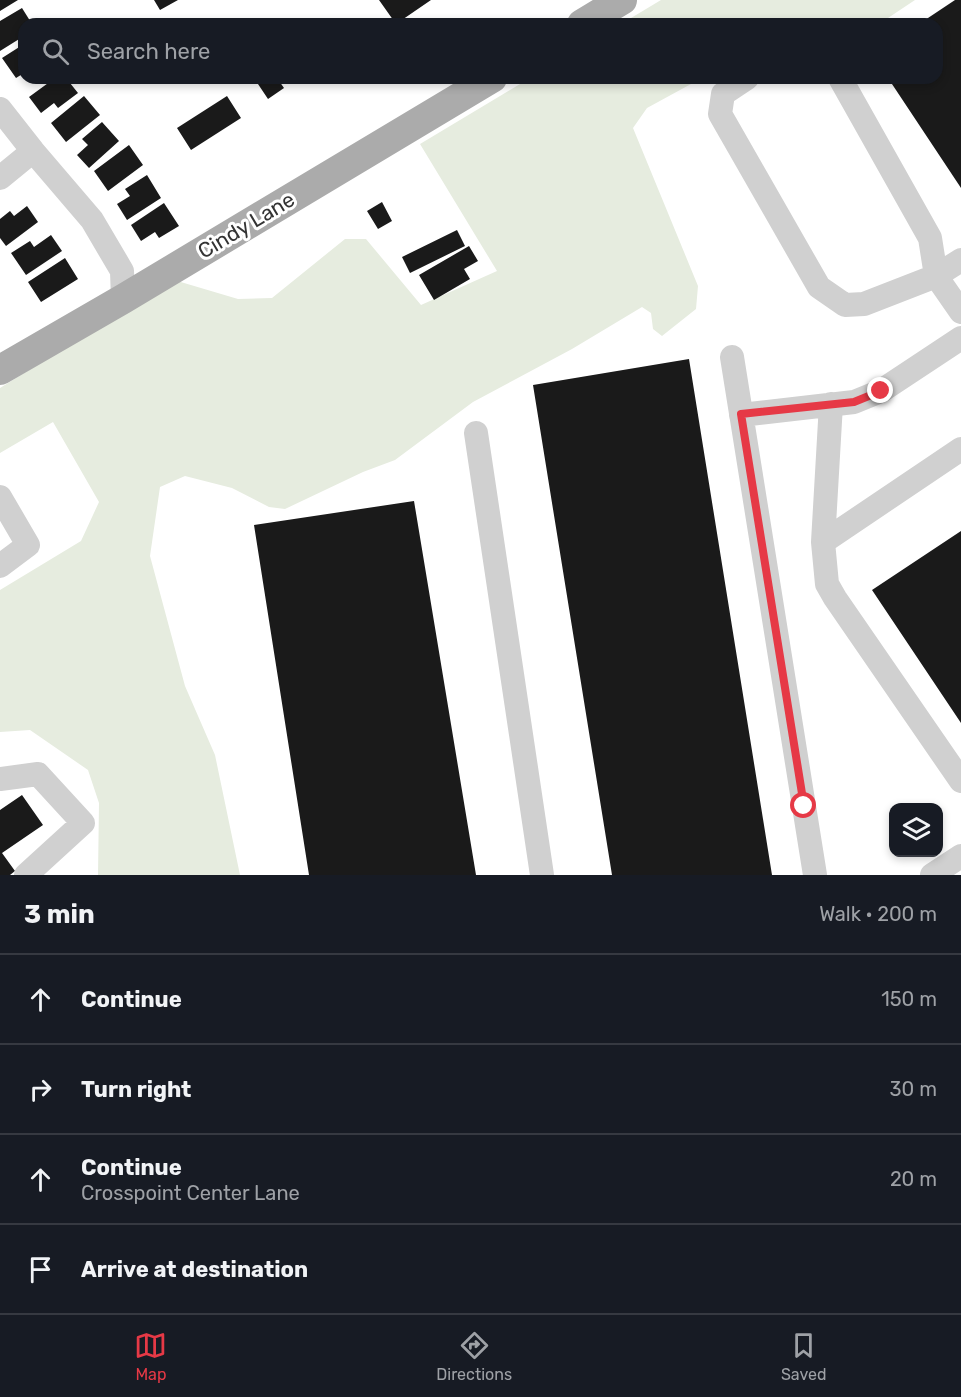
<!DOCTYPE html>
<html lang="en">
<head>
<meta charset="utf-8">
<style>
  :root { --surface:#171b24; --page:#242831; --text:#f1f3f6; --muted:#9ea1a6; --line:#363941; --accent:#e63946 }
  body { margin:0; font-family:Rubik,sans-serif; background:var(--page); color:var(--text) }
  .controls { position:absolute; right:18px; bottom:18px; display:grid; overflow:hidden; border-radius:12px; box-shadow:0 3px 9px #0003 }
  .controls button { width:54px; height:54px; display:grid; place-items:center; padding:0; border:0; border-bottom:2px solid var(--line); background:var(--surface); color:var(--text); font:30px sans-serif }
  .stop { position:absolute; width:18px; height:18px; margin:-14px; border:4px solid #e63946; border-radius:50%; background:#fff }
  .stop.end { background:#e63946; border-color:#fff; box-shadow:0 2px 6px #0008 }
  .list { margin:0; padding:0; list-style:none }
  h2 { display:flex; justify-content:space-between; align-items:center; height:78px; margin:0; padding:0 24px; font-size:26px }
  h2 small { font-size:20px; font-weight:400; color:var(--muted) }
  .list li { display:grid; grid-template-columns:39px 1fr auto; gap:18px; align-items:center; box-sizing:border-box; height:90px; padding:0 24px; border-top:2px solid var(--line) }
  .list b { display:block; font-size:22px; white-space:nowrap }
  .list p { margin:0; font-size:20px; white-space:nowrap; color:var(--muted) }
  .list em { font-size:20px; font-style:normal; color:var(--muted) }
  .icon { flex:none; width:33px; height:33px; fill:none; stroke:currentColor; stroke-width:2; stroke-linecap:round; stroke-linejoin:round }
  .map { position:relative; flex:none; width:961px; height:875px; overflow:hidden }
  .search { position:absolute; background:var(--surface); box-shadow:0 3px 9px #0003; left:18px; right:18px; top:18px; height:66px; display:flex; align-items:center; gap:15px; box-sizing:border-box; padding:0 21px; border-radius:18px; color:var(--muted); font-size:22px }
  .sheet { height:438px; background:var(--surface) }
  nav { display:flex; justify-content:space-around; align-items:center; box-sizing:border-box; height:84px; border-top:2px solid var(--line); background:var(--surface); font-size:16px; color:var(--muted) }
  nav a { display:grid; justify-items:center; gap:3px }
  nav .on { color:var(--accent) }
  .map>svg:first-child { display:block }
  .green { fill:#e6ecdf }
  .building { fill:#1a1a1a }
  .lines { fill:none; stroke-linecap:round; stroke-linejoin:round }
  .minor { stroke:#d0d0d0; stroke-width:24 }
  .major { stroke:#ababab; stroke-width:30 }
  .route { stroke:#e63946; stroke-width:8 }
  .labels { text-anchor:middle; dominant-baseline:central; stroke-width:6; stroke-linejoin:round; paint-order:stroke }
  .street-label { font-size:21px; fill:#333; stroke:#fff }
</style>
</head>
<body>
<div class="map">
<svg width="961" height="875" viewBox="0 0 961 875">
  <rect width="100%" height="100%" fill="#fff"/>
  <path class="green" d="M661,0H915L879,24H814L805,21L799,24H621Z
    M530,78H702L647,108L633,128L698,286L696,309L662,336L653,329L651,313L642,307L572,349L473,402L395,460L363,472L285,509L269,507L232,488L185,476L160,487L150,556L185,686L215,755L240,875H98L99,803L88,770L30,730L0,732V590L81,541L99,502L53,422L0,453V388L174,280L238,299L272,298L345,239H366L421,305L497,271L420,144Z"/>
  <path class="building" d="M0,0H18L0,11Z
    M154,0H178L160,10Z
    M379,0H431L396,24Z
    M955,0H961V188L888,78H937V24H919Z
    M22,8L32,24H24V36L0,51V21Z
    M24,44V73L16,78L2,58Z
    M55,78H66L78,93L58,108L54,103L41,113L29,97Z
    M254,78H277L284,88L268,99Z
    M84,96L100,115L66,142L51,123Z
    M227,96L241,118L191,150L177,128Z
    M102,122L119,141L89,168L77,155L88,145L82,139Z
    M129,145L143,165L108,191L94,171Z
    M147,175L161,198L127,220L117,204L130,196L125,189Z
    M382,202L392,221L378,229L367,211Z
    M164,203L179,226L159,238L155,232L141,241L131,225Z
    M27,206L38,222L6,246L0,238V219L10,211L14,216Z
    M457,230L465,246L410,273L402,257Z
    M51,235L62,251L26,275L11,253L30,241L34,247Z
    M469,246L478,261L464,269L470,279L434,300L419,275Z
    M65,258L78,279L41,302L28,282Z
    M689,359L772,875H612L533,385Z
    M414,501L476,875H309L254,525Z
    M961,531V723L872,590Z
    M22,795L43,825L2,853L15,871L10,875H0V810Z"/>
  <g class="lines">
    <path class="minor" d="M747,78L723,94L720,114L819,287L845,305L864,304L936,276L961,260
      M840,78L930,238L936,276L961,312
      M0,109L33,151L92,220L122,271L123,299
      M0,178L33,151
      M732,357L815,875
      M831,404L823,542L827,584L835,598L961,781
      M741,415L854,402L881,391L961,338
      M476,433L542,875
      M0,497L28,545L0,566
      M823,542L961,449
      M0,779L38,774L83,823L26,875
      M932,875L961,856"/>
    <path class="major" d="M582,24L622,0
      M0,370L123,299L492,78"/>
  </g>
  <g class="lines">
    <path class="route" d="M804,806L741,414L854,402L881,391"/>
  </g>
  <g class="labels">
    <g class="street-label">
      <text transform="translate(246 225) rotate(-31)">Cindy Lane</text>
    </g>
  </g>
</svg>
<div class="controls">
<button><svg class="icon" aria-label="layers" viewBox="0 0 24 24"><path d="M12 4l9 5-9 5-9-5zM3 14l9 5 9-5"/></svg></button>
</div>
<div class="stop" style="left:804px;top:806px"></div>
<div class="stop end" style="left:881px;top:391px"></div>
<div class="search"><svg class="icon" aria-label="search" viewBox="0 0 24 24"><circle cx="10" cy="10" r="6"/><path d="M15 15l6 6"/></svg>Search here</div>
</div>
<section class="sheet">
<h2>3 min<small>Walk · 200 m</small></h2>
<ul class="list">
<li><svg class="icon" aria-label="ahead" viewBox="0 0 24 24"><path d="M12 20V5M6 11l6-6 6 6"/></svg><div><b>Continue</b></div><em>150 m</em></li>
<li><svg class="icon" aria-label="right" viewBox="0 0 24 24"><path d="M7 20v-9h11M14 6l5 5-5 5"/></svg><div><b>Turn right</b></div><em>30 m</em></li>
<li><svg class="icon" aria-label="ahead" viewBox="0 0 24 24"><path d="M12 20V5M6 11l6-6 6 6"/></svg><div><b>Continue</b><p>Crosspoint Center Lane</p></div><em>20 m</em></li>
<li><svg class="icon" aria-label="arrive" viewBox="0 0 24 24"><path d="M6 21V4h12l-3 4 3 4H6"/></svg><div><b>Arrive at destination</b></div></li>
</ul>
</section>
<nav>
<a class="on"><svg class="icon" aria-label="map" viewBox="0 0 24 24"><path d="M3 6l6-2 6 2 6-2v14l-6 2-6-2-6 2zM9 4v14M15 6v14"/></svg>Map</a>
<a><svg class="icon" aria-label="directions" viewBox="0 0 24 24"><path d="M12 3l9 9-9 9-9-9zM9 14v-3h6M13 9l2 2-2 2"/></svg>Directions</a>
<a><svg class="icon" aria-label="saved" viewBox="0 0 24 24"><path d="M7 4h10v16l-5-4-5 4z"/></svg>Saved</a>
</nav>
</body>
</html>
